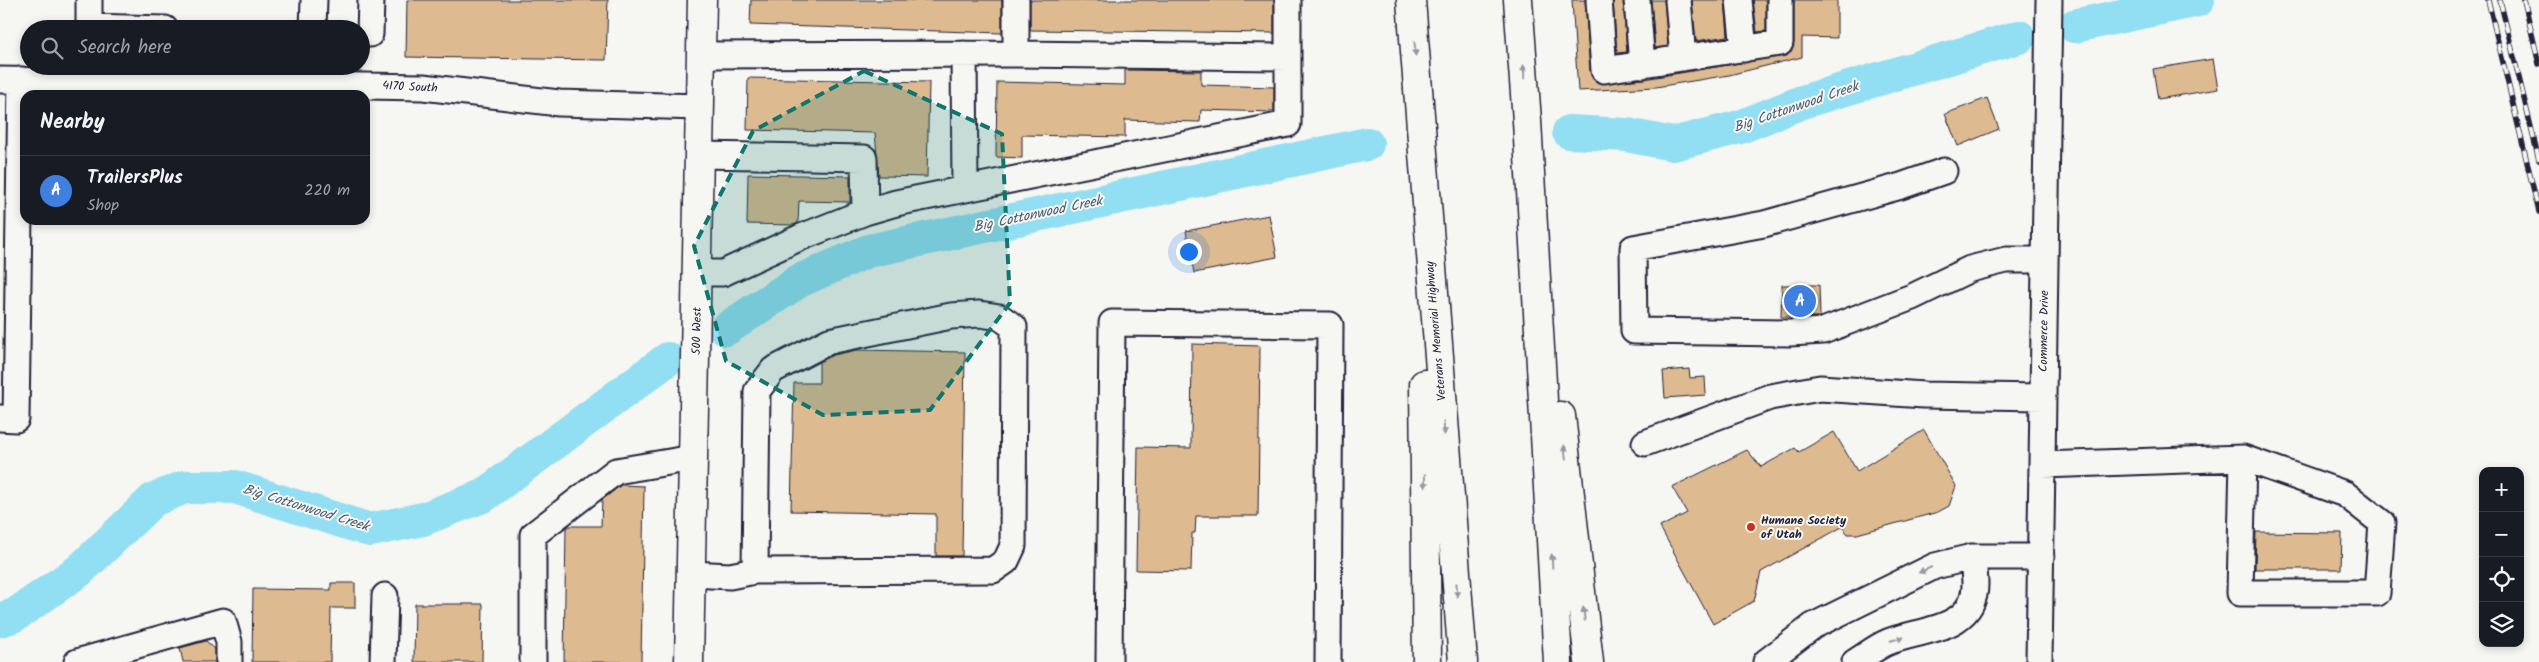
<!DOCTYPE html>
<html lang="en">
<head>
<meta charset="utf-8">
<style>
  :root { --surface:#171b24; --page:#242831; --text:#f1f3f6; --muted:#9ea1a6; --line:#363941; --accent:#1a73e8 }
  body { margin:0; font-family:Kalam,sans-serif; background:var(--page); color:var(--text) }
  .controls { position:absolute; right:15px; bottom:15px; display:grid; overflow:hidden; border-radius:10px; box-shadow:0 2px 8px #0003 }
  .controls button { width:45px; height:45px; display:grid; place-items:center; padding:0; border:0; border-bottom:1px solid var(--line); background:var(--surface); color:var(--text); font:25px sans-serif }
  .you { position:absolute; left:1188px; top:251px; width:18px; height:18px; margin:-12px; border:4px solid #fff; border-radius:50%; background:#1a73e8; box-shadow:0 0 0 8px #1a73e833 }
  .badge { display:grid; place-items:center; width:32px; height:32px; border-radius:50%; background:var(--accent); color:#fff; font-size:16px; font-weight:700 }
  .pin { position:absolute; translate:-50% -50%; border:2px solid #fff; box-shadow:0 1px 5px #0006 }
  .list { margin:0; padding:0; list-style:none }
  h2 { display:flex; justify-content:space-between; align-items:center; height:65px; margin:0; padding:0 20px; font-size:21px }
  h2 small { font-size:16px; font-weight:400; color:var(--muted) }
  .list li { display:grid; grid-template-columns:32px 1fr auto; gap:15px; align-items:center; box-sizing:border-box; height:70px; padding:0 20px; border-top:1px solid var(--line) }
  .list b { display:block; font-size:19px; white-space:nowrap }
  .list p { margin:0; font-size:16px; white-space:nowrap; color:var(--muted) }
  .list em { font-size:16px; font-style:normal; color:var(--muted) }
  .icon { flex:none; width:28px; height:28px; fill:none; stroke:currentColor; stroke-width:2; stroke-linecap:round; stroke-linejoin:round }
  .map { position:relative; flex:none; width:2539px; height:662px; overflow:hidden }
  .search { position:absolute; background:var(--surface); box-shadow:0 2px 8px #0003; left:20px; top:20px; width:350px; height:55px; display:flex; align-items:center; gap:12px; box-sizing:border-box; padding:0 18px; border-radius:28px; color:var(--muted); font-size:19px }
  .panel { position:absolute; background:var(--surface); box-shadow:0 2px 8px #0003; left:20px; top:90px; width:350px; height:135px; border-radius:15px }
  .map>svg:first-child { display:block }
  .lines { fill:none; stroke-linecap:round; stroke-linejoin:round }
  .river { stroke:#92def2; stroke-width:34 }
  .building { fill:#deba90; stroke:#22223b }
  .minor-casing { stroke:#22223b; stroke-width:29 }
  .major-casing { stroke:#22223b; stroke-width:31 }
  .highway-casing { stroke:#22223b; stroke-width:31 }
  .minor { stroke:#f6f6f2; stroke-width:25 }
  .major { stroke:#f6f6f2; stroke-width:28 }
  .highway { stroke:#f6f6f2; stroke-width:28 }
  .rail-casing { stroke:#22223b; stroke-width:5.5 }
  .rail { stroke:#f6f6f2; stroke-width:4; stroke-dasharray:11; stroke-linecap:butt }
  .oneway { fill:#9797a0 }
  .marked { fill:#0f766e; fill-opacity:0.2; stroke:#0f766e; stroke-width:4; stroke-dasharray:10 6; stroke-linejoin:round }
  .poi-dot { fill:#c8321e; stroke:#f6f6f2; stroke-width:2 }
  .labels { text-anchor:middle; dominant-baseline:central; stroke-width:4; stroke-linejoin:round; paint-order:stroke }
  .street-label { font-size:12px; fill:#22223b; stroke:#f6f6f2 }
  .poi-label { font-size:12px; font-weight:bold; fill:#22223b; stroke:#f6f6f2; text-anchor:start }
  .water-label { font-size:14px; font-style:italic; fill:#445a72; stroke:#f6f6f2 }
</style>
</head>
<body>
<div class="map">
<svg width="2539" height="662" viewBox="0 0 2539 662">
  <rect width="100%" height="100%" fill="#f6f6f2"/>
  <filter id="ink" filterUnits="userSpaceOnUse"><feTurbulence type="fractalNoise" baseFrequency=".02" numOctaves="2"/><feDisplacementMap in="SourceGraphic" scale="10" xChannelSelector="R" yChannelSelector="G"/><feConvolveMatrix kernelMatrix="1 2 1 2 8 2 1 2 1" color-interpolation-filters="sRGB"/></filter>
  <g filter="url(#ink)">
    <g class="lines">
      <path class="river" d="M2074,26L2198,0
        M1569,132L1627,135L1673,144L1740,127L1802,102L2019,37
        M726,329L799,281L868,251L1367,144
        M0,620L15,615L80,570L153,500L185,487H235L370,530L423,519L483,496L668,359"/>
    </g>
    <path class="building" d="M407,0H608L606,60L406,57Z
      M751,0H1002V33L750,25Z
      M1030,0H1274V33L1030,30Z
      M1572,0H1585L1590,71L1593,79L1599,83L1644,79L1788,55L1794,43V0H1837V38L1802,37V57L1729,75L1656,87L1578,91Z
      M1613,0H1623L1627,52L1617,53Z
      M1651,0H1664L1668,46L1655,48Z
      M1692,0H1725L1728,36L1696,41Z
      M1753,0H1766V31L1757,32Z
      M2213,59L2218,89L2158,99L2153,69Z
      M1125,70L1201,71V85L1274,87V112L1201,110L1200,122L1125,120V137L1022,135V158L996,157L997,82L1125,85Z
      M748,78L929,82L927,177L879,176L875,133L747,130Z
      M1987,98L1999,129L1958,146L1945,114Z
      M748,174L850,176V202L799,201L798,223L793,225L747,224Z
      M1269,215L1277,257L1194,273L1186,231Z
      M1782,285H1819L1820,317H1781Z
      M1192,344L1260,346L1258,516H1196L1195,533H1192L1191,571L1136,570L1138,447L1191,448Z
      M857,350L965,352L962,556H936V514L791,511L794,383H819V362L834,355Z
      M1689,369L1690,378L1705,377L1706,395L1665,398L1663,371Z
      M1924,430L1956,486L1949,506L1938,512L1857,534H1848L1842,527L1761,572L1754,601L1713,624L1660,527L1687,513L1672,487L1747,450L1761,467L1795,448L1799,452L1834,432L1857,471Z
      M621,485L644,486L641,662H564L566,528L569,526H601L602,500Z
      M2256,532L2342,533L2341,569H2255Z
      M331,583H355V608H331L330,662H252L253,589L331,590Z
      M415,604H483L482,662H414Z
      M206,641L215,649V662H183L180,648Z"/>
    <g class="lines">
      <defs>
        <path id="minor" d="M89,0V27L165,29
          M1599,0L1604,70L1780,43V0
          M1637,0L1642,65
          M1678,0L1683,58
          M1739,0L1744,49
          M313,29L314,0
          M370,34L371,0
          M964,54L965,189
          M1016,54L1288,57V0
          M701,55L1016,54V0
          M0,80L423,87L559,103L700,107
          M699,155L864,158L865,212
          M1944,171L1901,186L1764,224L1633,248L1634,331L1790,333L1823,331L1912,297L1970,269L2006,260H2045
          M698,273H723L799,238L865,212L896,203L1288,124V57
          M0,418L16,419L21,80
          M1645,443L1770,397L1820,388L1924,395L2043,397
          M2042,465L2243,458L2345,494L2382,523L2377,593H2240L2243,458
          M691,574L730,576L755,571L993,570L1006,561L1013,546L1014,327L1000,317L979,314L951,316L829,341L773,370L757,391L755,571
          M77,662L223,621L229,642V662
          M383,662L385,596
          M533,662V535L616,471L693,458
          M1109,662L1112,323L1330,325L1328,662
          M1766,662L1813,626L1935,566L1972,557H2041
          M1855,662C1865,656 1876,647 1888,642C1920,629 1976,631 1975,583C1975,575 1973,565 1972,557
          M2039,662L2049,0"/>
        <path id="major" d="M689,662L702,0"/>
        <path id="highway" d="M1411,0L1463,662
          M1518,0L1527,121L1558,662
          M1424,384L1427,662
          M1561,416L1589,662"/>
      </defs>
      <use href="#minor" class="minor-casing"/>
      <use href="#major" class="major-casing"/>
      <use href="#highway" class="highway-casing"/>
      <use href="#minor" class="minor"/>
      <use href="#major" class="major"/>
      <use href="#highway" class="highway"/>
      <defs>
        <path id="rail" d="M2488,0L2539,212
          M2500,0L2539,160
          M2524,0L2539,64"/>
      </defs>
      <use href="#rail" class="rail-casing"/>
      <use href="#rail" class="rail"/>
    </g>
    <defs><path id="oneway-solid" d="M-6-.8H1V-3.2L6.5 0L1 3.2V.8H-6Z" transform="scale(1.25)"/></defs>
    <g class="oneway">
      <use href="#oneway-solid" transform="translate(1415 49) rotate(86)"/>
      <use href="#oneway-solid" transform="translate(1524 72) rotate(-94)"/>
      <use href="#oneway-solid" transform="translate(1444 428) rotate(85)"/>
      <use href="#oneway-solid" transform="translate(1565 452) rotate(-97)"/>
      <use href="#oneway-solid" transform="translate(1425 481) rotate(89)"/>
      <use href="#oneway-solid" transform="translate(1552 561) rotate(-93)"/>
      <use href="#oneway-solid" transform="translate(1925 570) rotate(156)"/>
      <use href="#oneway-solid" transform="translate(1457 590) rotate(85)"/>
      <use href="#oneway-solid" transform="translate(1584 614) rotate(-97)"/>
      <use href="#oneway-solid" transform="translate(1897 639) rotate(-15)"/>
    </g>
  </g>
  <path class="marked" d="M864,71L1002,134L1010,303L930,410L823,415L726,361L694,246L753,131Z"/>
  <circle class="poi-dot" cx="1751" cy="527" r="5"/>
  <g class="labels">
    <g class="street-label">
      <text transform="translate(410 87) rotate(3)">4170 South</text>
      <text transform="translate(697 331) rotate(-89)">500 West</text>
      <text transform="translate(1436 331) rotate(-95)">Veterans Memorial Highway</text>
      <text transform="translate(2044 331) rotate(-89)">Commerce Drive</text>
    </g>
    <g class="poi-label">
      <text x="1761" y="520">Humane Society<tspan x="1761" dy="14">of Utah</tspan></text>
    </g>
    <g class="water-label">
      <text transform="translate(1796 107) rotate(-19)">Big Cottonwood Creek</text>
      <text transform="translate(1038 214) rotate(-12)">Big Cottonwood Creek</text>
      <text transform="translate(306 508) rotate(17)">Big Cottonwood Creek</text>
    </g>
  </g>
</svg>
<div class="controls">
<button>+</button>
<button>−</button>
<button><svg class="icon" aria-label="locate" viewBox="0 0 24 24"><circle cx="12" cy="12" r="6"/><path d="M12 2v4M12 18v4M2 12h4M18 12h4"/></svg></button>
<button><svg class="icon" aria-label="layers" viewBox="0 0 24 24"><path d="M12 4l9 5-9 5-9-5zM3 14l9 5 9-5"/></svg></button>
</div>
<div class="you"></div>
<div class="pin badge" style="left:1800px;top:301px;background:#3f7fe0">A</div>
<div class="search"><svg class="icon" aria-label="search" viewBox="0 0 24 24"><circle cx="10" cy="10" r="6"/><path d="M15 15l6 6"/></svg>Search here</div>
<section class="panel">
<h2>Nearby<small></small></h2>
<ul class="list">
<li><span class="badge" style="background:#3f7fe0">A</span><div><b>TrailersPlus</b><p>Shop</p></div><em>220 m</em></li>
</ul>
</section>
</div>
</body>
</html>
